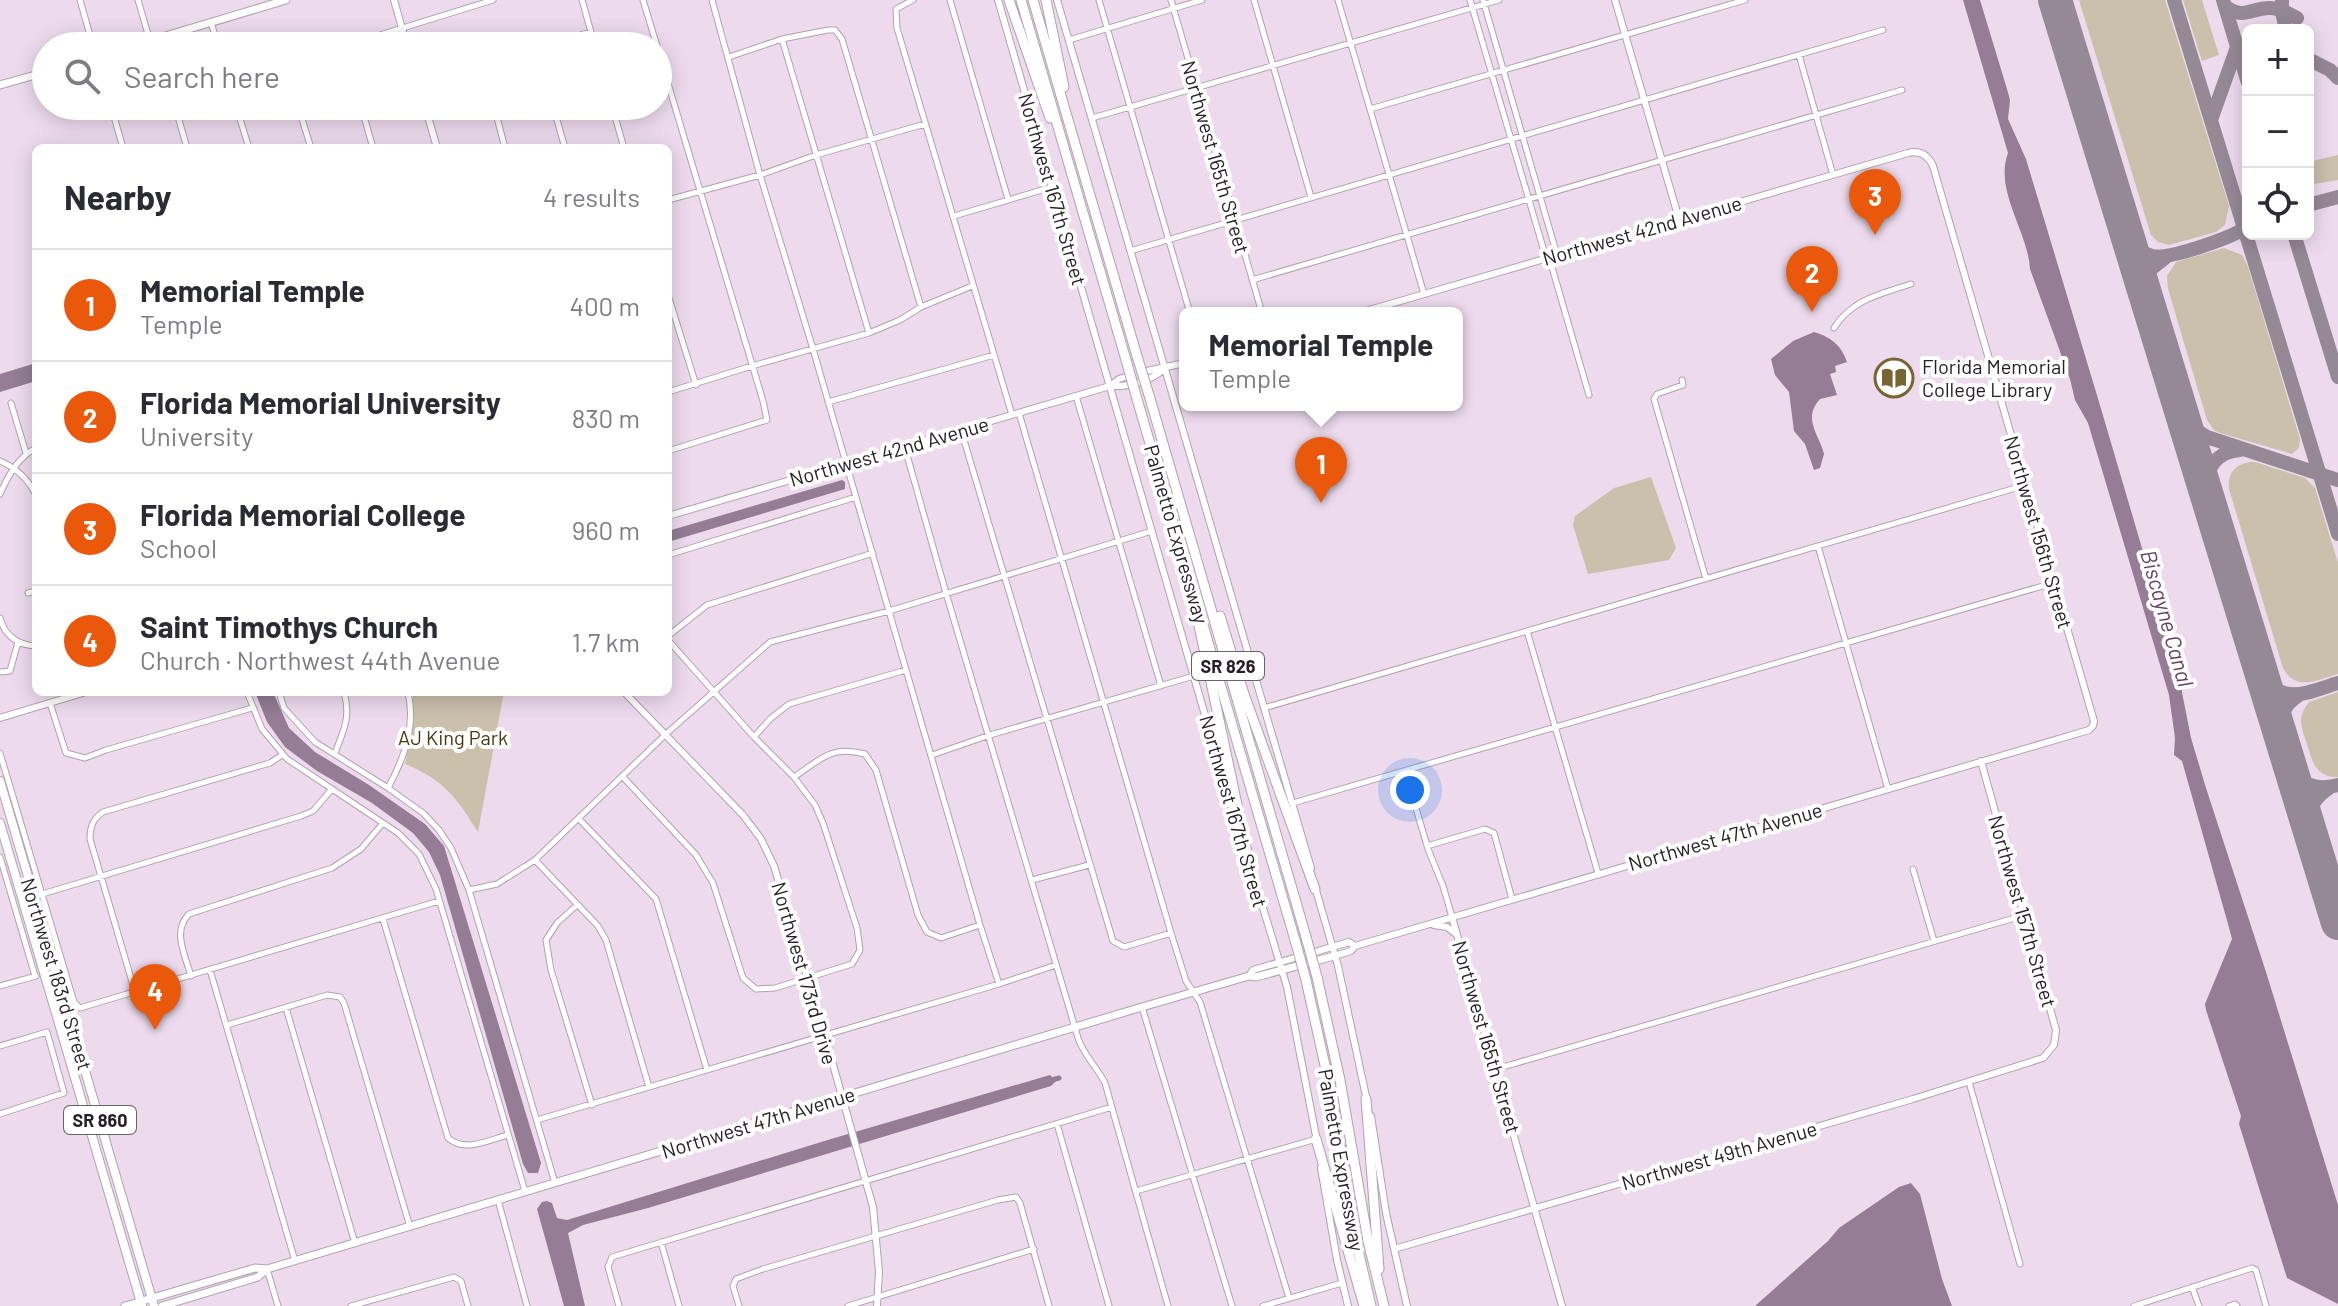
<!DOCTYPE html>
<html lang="en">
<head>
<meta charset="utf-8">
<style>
  :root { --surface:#fff; --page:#f2f2f3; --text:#2b2b33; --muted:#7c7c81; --line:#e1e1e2; --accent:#ea580c }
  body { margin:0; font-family:Barlow,sans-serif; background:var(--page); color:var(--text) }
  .controls { position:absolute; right:24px; top:24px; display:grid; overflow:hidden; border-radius:12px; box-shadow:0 4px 20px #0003 }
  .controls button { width:72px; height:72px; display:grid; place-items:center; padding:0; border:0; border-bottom:2px solid var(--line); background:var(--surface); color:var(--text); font:40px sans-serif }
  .you { position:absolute; left:1410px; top:790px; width:28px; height:28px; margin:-20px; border:6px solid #fff; border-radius:50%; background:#1a73e8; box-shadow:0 0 0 12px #1a73e833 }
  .badge { display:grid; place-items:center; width:52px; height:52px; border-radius:50%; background:var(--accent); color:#fff; font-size:26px; font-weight:700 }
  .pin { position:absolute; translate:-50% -66px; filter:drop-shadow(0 2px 4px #0008) }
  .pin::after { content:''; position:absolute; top:42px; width:28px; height:24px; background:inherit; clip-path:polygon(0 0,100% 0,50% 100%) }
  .popup { position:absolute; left:1179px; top:307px; width:284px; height:104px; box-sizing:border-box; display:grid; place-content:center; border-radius:12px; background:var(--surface); filter:drop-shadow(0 2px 6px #0005); font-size:26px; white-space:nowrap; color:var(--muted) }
  .popup b { font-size:30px; color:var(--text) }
  .popup::after { content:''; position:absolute; left:50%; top:100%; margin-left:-16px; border:16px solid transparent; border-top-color:var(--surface) }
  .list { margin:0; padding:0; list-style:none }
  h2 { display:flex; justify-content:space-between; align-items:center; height:104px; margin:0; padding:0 32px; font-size:34px }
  h2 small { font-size:26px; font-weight:400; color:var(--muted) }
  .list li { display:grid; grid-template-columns:52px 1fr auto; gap:24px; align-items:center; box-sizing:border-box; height:112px; padding:0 32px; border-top:2px solid var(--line) }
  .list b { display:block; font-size:30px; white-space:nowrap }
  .list p { margin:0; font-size:26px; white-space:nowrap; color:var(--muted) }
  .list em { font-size:26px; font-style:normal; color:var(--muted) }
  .icon { flex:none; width:44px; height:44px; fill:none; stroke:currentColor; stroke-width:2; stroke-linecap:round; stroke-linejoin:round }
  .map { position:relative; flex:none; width:2338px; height:1306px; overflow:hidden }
  .search { position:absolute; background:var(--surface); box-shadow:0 4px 20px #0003; left:32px; top:32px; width:640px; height:88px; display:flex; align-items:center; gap:20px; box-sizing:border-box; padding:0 28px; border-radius:44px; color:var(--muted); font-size:30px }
  .panel { position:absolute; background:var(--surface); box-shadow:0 4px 20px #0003; left:32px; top:144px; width:640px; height:552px; border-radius:12px }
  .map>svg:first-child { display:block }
  .green { fill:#cac0ac }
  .water { fill:#947d95 }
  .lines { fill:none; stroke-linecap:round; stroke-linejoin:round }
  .canal { stroke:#947d95; stroke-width:5 }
  .taxiway { stroke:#968996; stroke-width:14 }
  .runway { stroke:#968996; stroke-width:34 }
  .minor-casing { stroke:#b2a1b2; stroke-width:7 }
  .tertiary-casing { stroke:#b2a1b2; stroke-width:8 }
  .secondary-casing { stroke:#b2a1b2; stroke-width:9 }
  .primary-casing { stroke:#b2a1b2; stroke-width:10 }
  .motorway-casing { stroke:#b2a1b2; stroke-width:11 }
  .minor { stroke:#fff; stroke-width:5 }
  .tertiary { stroke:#fff; stroke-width:6 }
  .secondary { stroke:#fff; stroke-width:7 }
  .primary { stroke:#fff; stroke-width:8 }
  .motorway { stroke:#fff; stroke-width:9 }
  .motorway-bridge-casing { stroke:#b2a1b2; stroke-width:11; stroke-linecap:butt }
  .motorway-bridge { stroke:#fff; stroke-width:9 }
  .labels { text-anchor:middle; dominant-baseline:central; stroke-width:8; stroke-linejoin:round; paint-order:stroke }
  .shield { fill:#fff; stroke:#676367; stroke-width:2 }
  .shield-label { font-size:18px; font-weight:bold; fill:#262026 }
  .street-label { font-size:20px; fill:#262026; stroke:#fff }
  .poi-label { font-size:20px; fill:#262026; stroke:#fff; text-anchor:start }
  .park-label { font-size:20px; fill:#47360e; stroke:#fff }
  .water-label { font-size:22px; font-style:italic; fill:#644065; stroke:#fff }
</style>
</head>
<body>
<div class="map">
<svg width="2338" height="1306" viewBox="0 0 2338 1306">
  <rect width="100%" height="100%" fill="#eddbed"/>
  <path class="green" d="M2079,0H2165L2229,206L2225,225L2216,232L2169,245L2158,242L2151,235Z
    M2183,0H2202L2219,55L2202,61Z
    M2338,155V180L2308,185V162Z
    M2224,248L2242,255L2248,267L2300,439L2299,448L2292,454L2220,433L2214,430L2207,420L2168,289L2167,276L2176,262Z
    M2255,462L2305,478L2315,488L2338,563V674C2317,680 2296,692 2283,668L2229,489C2227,471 2238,462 2255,462Z
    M1651,477L1676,548L1669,560L1588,574L1573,525L1575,516L1614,488Z
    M413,692H504L478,832C456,797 444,780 405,764L413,725Z
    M2338,692V777C2316,778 2312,761 2307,744C2304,736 2301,727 2301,719C2302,712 2305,707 2309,702Z"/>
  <path class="water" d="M1963,0H1980L2007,89L2010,100L2008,119L2026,159L2099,402L2177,667L2191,738L2206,788L2266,972L2338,1205V1304L2287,1278L2239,1124L2241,1116L2206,1010L2205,1004L2232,939L2228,924L2182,761L2174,755L2175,738L2169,695L2088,423L2075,400L2070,379L2030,269C2028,231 1994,191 2008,153Z
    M1814,332C1831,337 1841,345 1847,362L1835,366L1836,372L1830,374L1837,395L1820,399C1802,419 1819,434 1824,454L1820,468L1814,470L1805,444L1794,431L1789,392L1775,375L1771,359L1793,341Z
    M36,363V381L0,392V374Z
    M842,480L845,482V489L668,542V531Z
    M255,692H273L289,728L315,752L369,785L425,824L444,846L541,1163L538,1173H528L523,1164L440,875L429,852L413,833L372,803L317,771L285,747L267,722Z
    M1050,1075L1056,1081L1051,1086L648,1208L583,1225L568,1233L585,1306H564L537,1209L542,1202L547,1201L552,1203L557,1218L567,1220L831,1139Z
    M1911,1183L1920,1194L1942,1279L1952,1306H1755L1828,1241L1839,1228L1899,1187Z"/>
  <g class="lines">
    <path class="canal" d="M1048,1081L1059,1078"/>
    <path class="taxiway" d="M2174,0L2338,534
      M2223,0L2248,83
      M2282,0V12L2286,30
      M2225,6C2245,21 2251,7 2271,8C2280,8 2289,14 2297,18
      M2308,59L2330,70L2338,78
      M2211,120L2237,47
      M2308,205L2338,197
      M2294,234L2338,377
      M2128,237C2134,246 2141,254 2152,256C2169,260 2234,237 2248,226
      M2144,290L2151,269L2166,257
      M2180,408L2189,426L2207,437L2338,480
      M2206,493C2205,470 2215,452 2240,450
      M2263,679C2287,705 2309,692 2338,683
      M2281,736C2279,718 2283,705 2299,695
      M2289,763C2300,785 2314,791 2338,785
      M2308,824C2309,807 2315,797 2329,788
      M2318,859L2338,874
      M2334,911L2338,895"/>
    <path class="runway" d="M2055,0L2338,923"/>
    <defs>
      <path id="minor" d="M80,0L93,46
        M138,0L150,41
        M582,0L595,46
        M643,0L657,46
        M712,0L760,175L813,349L980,925L999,984
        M913,0L896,9L897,28L1012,415
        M950,0L1008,199
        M1099,0L1190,313
        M1171,0L1262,313
        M1254,0L1311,197
        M1338,0L1424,294
        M1470,0L1544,251L1549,257L1589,395
        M1483,0L1555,248L1549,257
        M211,22L218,46
        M782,39L869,333
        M1069,40L1202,0
        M348,46L351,44L493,0
        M541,46L591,32
        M658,50L763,401L767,420L668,451
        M1799,55L1833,175
        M729,57L782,39L828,30H835L842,39L921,307
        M111,106L123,148
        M175,106L187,148
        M236,106L249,148
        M298,106L311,148
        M361,106L373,148
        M494,106L505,148
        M553,106L565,148
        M612,106L624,148
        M1370,109L1745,0
        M1092,118L1499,0
        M668,200L760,175L816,155L925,124
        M954,216L1052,187
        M1130,251L1883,30
        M1252,280L1902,90
        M668,295L696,385
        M1834,328C1852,299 1881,294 1911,284
        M1682,380L1683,385L1657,394L1654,399L1706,579
        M668,392L752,366L869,333L900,320L921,307L972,286
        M1076,396L1161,686
        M828,402L994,355
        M11,403L26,453
        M1019,413L1171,933L1186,981L1200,1002L1289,1298
        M961,430L1113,941L1124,947L1171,933
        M905,448L946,593L1078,1038C1084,1056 1097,1067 1105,1083L1168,1306
        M0,461C17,468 28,479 36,495
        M0,494C8,476 18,457 36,448
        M1818,546L1888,789
        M668,555L856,497
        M28,593L36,591
        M0,618C5,636 18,645 36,646
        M1527,631L1598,873
        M668,636L707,605L873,553
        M0,672L10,671L18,642
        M247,692L262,729L287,759L398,833L419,854L436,889L525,1191
        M279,692L284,708L315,742L388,788L423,813L439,830L451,848L469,890L555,1183
        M50,703L66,753L85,758L106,750L252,708
        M1264,708L2026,485
        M754,737L770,719L789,704L906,670
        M0,753L74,1002L80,1008L439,901
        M335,753C344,730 351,716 344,692
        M932,755L990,735L1194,676
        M1405,771L1428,849L1443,886L1452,917
        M622,776L696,855L713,883L743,978L756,989L775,988L852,964L860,950L857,928L823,823L815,805L794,777L754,737L668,640
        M794,777C821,759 831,745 865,754L876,770L918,915L927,932L941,938L980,925
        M388,788C404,758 416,727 408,692
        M1293,803L2053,583
        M579,819L656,899L707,1070
        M1427,846L1485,829L1494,833L1512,899
        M0,857L35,976
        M535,860L598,926L606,940L649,1087
        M1913,869L1934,941
        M1032,880L1089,865
        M469,890L497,884L535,860L666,734L770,642L889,611L1152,531
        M39,895L301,816L313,811L331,790
        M577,905L557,923L546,940L551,970L592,1105
        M383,919L448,1138C466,1153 488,1140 508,1135
        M210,970L295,1261
        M191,976C185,955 172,931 189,914L332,868L361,849L383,823
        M0,986L36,976
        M135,992L90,839C90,826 93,819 103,812L270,763L282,755
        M1142,1007L1232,1306
        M286,1008L355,1243
        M227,1025L327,995L340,997L344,1003L410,1227
        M0,1046L47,1032L64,1093L0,1114
        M1496,1069L2025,915
        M1969,1082L2020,1264
        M537,1120L999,984L1056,965
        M1057,1124L1109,1306
        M1136,1191L1316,1139
        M498,1200L527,1306
        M661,1242L679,1306
        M267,1269L278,1306
        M2192,1287L2199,1306
        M351,1306L454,1277L461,1281L468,1306
        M619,1306L608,1267L612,1257L1112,1107
        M739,1306L733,1286L736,1279L763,1269L998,1200L1016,1197L1020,1203L1049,1306
        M848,1306L1034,1249
        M1263,1306L1342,1283
        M2134,1306L2252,1268L2256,1270L2266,1306
        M2229,1306L2235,1304L2237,1306"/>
      <path id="tertiary" d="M394,0L407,46
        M998,0L1240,836
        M1057,0L1311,868
        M1615,0L1679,219
        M425,106L437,148
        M1142,372L1185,363
        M1110,386C1128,387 1151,381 1164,369
        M668,516L1110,386L1119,379L1131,375
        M624,692L743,815L761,839L774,866L825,1036L873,1207L879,1272L877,1306
        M0,718L86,692
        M1250,865L1287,987L1317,1141
        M1315,887L1338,966L1367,1101
        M1452,917L1562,1306
        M1434,925L1447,927L1456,934
        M1334,956L1351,951L1355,946L2089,730L2093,726L2094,721L1933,166C1928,155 1920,150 1908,153L1359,313
        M1249,976L1253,970L1349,942L1355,946
        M1371,1116L1386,1213L1407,1306
        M1321,1168L1337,1260L1348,1306
        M1394,1249L1913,1099L2043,1058L2054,1045L2056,1030L1981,761"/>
      <path id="secondary" d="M132,46L286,0
        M0,85L46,72
        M125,1306L255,1268L267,1269L1142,1007L1249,976L1256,977L1334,956
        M162,1306L258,1277L267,1269"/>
      <path id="primary" d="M0,781L154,1306
        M0,823L142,1306"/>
      <path id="motorway" d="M1009,0L1050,118
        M1021,0L1126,360
        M1033,0L1137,356
        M1046,0L1064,87
        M1149,395L1306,937
        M1137,399L1295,940
        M1197,616L1250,866
        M1220,616L1245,697L1315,889
        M1317,977L1340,1080L1368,1241L1384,1306
        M1306,980L1330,1088L1358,1250L1371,1306
        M1366,1099L1379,1269
        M1316,1139L1364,1306"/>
    </defs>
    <use href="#minor" class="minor-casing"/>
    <use href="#tertiary" class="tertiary-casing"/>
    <use href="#secondary" class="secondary-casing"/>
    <use href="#primary" class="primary-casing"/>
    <use href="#motorway" class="motorway-casing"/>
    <use href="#minor" class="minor"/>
    <use href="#tertiary" class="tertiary"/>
    <use href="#secondary" class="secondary"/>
    <use href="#primary" class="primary"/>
    <use href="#motorway" class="motorway"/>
    <defs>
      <path id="motorway-bridge" d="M1137,356L1149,395
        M1126,360L1137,399
        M1306,937L1317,977
        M1295,940L1306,980"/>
    </defs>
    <use href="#motorway-bridge" class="motorway-bridge-casing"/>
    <use href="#motorway-bridge" class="motorway-bridge"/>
  </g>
  <defs>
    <symbol id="library-ring" viewBox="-11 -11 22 22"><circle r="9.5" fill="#fff" stroke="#796433" stroke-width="1.5"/><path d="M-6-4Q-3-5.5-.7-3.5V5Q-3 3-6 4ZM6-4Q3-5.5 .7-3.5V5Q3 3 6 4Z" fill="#796433"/></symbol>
  </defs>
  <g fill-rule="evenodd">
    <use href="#library-ring" x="1872" y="356" width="44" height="44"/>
  </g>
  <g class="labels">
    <g class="shield">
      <rect x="1192" y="652" width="72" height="28" rx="6"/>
      <rect x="64" y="1106" width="72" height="28" rx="6"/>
    </g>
    <g class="shield-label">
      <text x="1228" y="666">SR 826</text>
      <text x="100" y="1120">SR 860</text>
    </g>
    <g class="street-label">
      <text transform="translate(1216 157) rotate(74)">Northwest 165th Street</text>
      <text transform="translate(1053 189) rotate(74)">Northwest 167th Street</text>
      <text transform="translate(1642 230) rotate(-16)">Northwest 42nd Avenue</text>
      <text transform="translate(889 451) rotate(-16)">Northwest 42nd Avenue</text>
      <text transform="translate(2039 532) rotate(74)">Northwest 156th Street</text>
      <text transform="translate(1177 534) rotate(74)">Palmetto Expressway</text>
      <text transform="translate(1234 811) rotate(74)">Northwest 167th Street</text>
      <text transform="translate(1725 836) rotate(-16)">Northwest 47th Avenue</text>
      <text transform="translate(2023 911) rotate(74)">Northwest 157th Street</text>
      <text transform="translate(805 973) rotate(74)">Northwest 173rd Drive</text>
      <text transform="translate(57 974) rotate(73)">Northwest 183rd Street</text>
      <text transform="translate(1487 1037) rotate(74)">Northwest 165th Street</text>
      <text transform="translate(758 1122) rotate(-17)">Northwest 47th Avenue</text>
      <text transform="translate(1719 1155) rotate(-16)">Northwest 49th Avenue</text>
      <text transform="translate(1342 1160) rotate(80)">Palmetto Expressway</text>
    </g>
    <g class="poi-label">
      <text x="1922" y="366">Florida Memorial<tspan x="1922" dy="23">College Library</tspan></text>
    </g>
    <g class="park-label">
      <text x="453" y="737">AJ King Park</text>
    </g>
    <g class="water-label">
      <text transform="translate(2168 618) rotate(74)">Biscayne Canal</text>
    </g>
  </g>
</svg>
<div class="controls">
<button>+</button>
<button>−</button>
<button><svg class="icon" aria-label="locate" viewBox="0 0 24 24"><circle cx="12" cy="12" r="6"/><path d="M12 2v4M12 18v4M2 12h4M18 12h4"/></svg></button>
</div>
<div class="you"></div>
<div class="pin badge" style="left:1321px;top:503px">1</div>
<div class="popup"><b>Memorial Temple</b>Temple</div>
<div class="pin badge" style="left:1812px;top:312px">2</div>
<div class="pin badge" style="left:1875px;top:235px">3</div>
<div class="pin badge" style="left:155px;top:1030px">4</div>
<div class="search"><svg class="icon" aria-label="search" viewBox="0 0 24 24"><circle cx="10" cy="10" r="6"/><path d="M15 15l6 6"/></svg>Search here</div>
<section class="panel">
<h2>Nearby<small>4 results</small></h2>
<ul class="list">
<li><span class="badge">1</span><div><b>Memorial Temple</b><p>Temple</p></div><em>400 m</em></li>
<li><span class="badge">2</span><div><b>Florida Memorial University</b><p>University</p></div><em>830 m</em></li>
<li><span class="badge">3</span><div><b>Florida Memorial College</b><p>School</p></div><em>960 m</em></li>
<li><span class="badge">4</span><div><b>Saint Timothys Church</b><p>Church · Northwest 44th Avenue</p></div><em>1.7 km</em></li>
</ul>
</section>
</div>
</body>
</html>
